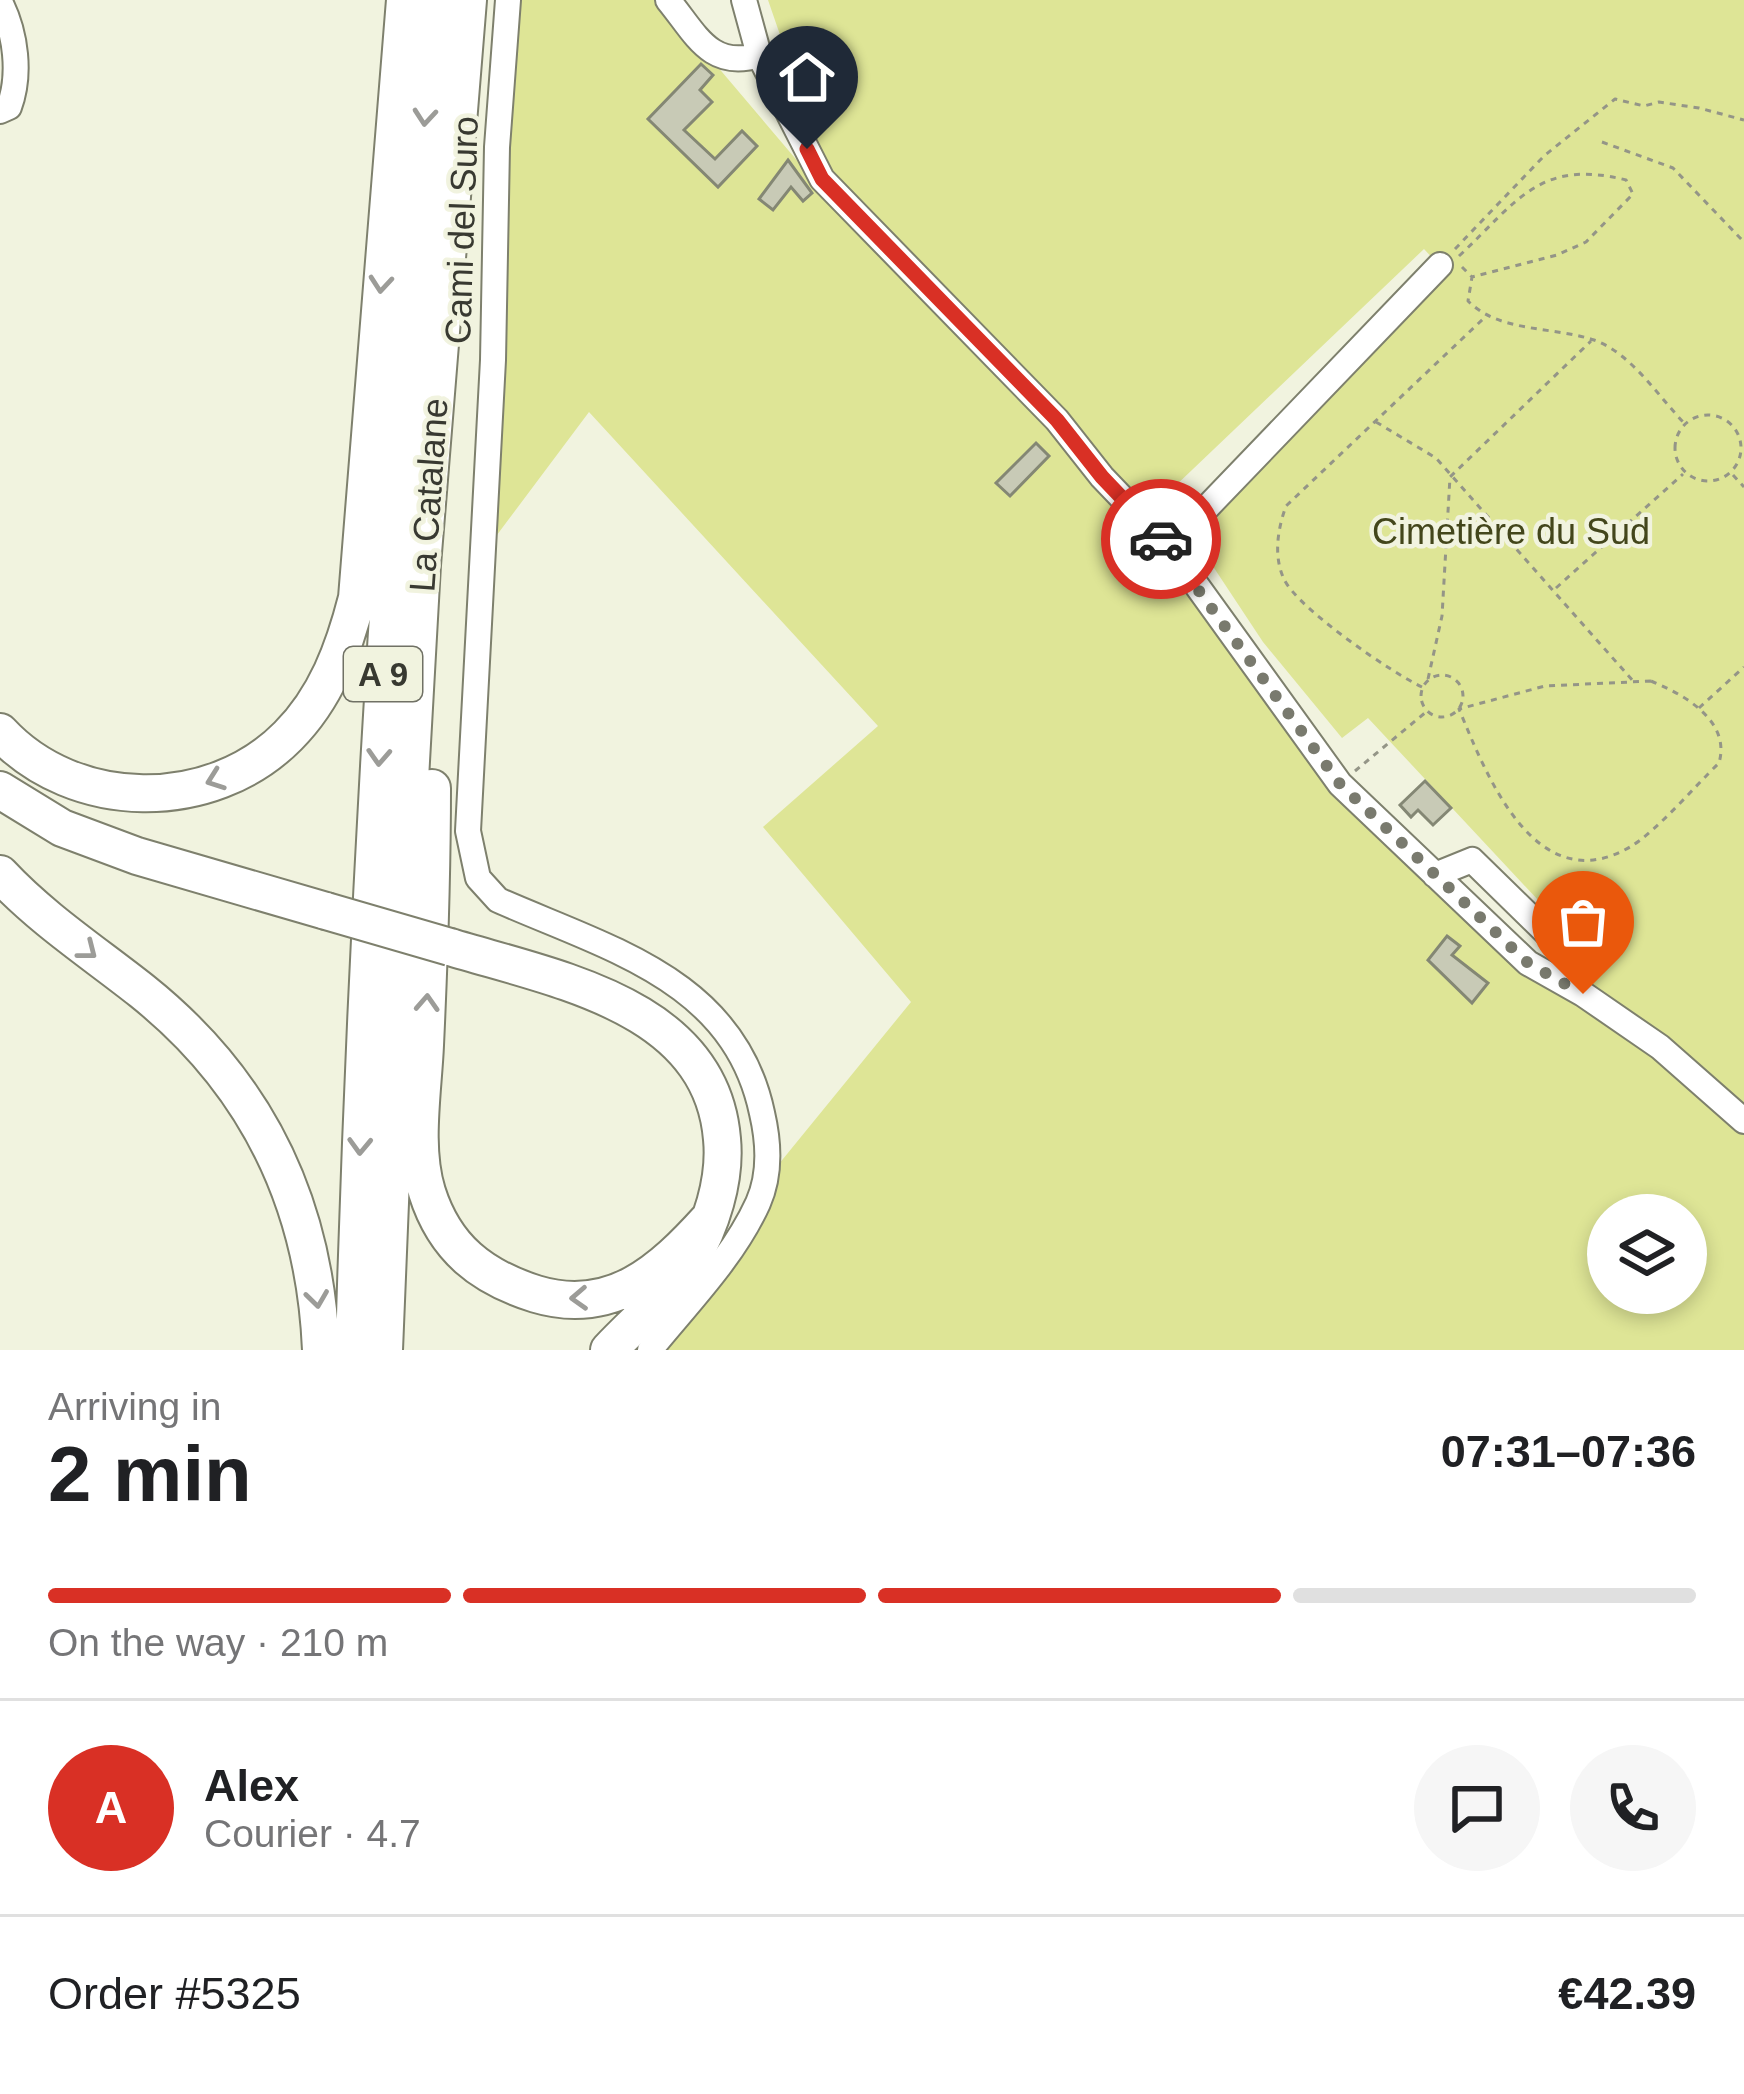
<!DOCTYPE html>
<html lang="en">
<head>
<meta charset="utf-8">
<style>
  :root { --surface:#fff; --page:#f6f6f6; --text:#202124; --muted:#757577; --line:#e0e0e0; --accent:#d93025 }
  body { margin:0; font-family:Helvetica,sans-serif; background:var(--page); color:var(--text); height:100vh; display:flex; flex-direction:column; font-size:45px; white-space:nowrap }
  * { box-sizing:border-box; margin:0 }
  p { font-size:39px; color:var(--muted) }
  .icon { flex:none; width:66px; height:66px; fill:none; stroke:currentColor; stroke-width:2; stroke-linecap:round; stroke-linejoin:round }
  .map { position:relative; height:1350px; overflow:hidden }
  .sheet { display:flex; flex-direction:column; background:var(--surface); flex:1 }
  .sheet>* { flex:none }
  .controls { position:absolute; left:1587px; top:1194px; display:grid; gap:24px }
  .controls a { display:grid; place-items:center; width:120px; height:120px; border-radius:50%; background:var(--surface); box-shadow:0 6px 18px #0003; font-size:60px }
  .pin { position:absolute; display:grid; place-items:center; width:102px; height:102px; color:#fff; margin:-123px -51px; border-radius:50% 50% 50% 0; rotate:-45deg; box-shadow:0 0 12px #0007 }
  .pin .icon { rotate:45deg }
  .courier { position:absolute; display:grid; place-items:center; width:120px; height:120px; margin:-60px; border:9px solid #d93025; border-radius:50%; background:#fff; color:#222; box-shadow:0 3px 15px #0007 }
  .summary em { font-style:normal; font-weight:800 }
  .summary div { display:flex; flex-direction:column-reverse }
  .summary { display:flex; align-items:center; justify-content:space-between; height:204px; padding:0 48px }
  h1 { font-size:78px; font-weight:800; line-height:90px }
  .bar { display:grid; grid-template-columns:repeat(4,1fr); gap:18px 12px; align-content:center; height:144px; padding:0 48px }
  .bar i { height:15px; border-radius:9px; background:var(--line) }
  .bar .current { background:var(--accent) }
  .bar p { grid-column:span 4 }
  .line { display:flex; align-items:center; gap:30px; padding:0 48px; border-top:3px solid var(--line) }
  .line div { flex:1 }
  .round { display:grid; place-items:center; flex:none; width:126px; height:126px; border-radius:63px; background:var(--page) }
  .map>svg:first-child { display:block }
</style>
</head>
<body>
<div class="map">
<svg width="1744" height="1350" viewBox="0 0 1744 1350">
  <rect width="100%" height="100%" fill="#f1f3df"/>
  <path fill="#dee596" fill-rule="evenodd" d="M 516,0 L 661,0 L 817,184 L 1051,425 L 1145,534 L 1334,789 L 1744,1131 L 1744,1350 L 660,1350 L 774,1170 L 911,1002 L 763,827 L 878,726 L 589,412 L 491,543 L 505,148 ZM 1608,1215 L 1686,1215 L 1686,1293 L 1608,1293 Z
    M 768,0 L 1744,0 L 1744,1111 L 1555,969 L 1581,946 L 1368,718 L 1342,738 L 1263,642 L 1181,518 L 1439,265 L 1424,249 L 1150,510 L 828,174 Z"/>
  <path fill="#c8cab6" stroke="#848774" stroke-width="3" d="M 701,64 L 713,75 L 700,90 L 712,102 L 684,130 L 715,159 L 742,131 L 757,146 L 718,187 L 648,119 Z
    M 788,160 L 812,193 L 803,201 L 791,187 L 773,210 L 759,199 Z
    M 1036,443 L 1049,456 L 1010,496 L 996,483 Z
    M 1425,781 L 1451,808 L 1433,825 L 1418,810 L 1411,817 L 1400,805 Z
    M 1447,936 L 1460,946 L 1452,955 L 1488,983 L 1472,1003 L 1428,960 Z"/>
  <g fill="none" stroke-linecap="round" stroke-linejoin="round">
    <g stroke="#7e806d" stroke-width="28">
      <path id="minor" d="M 508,0 L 497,147 L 493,360 L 468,831 L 478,878 L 498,900 C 609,949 734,980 762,1113 C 769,1143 771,1174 758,1203 C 733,1258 688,1303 650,1350
        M 668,0 C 696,34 710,70 759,55
        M 744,0 L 759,55 L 822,179 L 1057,420 L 1102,477 L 1169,547 L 1340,784 L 1528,963 L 1583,994 L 1660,1047 L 1744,1121
        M 0,2 C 16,33 21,75 9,107 L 0,111
        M 1169,547 L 1440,265
        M 1435,875 L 1472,860 L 1557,943"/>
    </g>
    <g stroke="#7e806d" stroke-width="40">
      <path id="highway" d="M 0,732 C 74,812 211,814 288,736 C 326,698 344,649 357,598 L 405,0
        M 432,788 C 432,874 429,959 425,1045 C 423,1092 413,1147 427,1192 C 445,1249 482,1277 536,1294 C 612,1317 662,1271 709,1219
        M 0,790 L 62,828 L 137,856 L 326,911
        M 0,874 C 42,919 94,953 142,991 C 257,1083 315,1204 321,1350
        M 450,947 C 555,979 711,1005 722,1139 C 726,1180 711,1226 690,1262 C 670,1294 635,1322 609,1350
        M 354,1350 C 367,899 395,449 435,0
        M 384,1350 L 400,957 L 422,565 L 468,0"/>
    </g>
    <path stroke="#949587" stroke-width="3" stroke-dasharray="6 6" stroke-linecap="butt" d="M 1602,142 L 1673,168 L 1744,242
      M 1455,249 L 1544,156 L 1615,99 L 1644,106 L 1659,102 L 1699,108 L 1744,120
      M 1459,256 C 1517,202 1539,158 1626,180 L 1633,194 L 1586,242 L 1557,255 L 1472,277
      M 1462,267 L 1472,277 L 1468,301 C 1500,333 1552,326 1594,340 C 1631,353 1658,396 1685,424
      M1675 448a33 33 0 1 1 66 0a33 33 0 1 1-66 0Z
      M 1376,422 L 1436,458 L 1633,681
      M 1733,475 L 1744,487
      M 1556,588 L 1683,474
      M1421 696a21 21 0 1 1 42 0a21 21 0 1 1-42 0Z
      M 1428,679 L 1442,616 L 1450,477 L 1591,341
      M 1651,681 C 1685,695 1731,721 1719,763 C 1695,786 1657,831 1630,847 C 1535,902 1486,774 1459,709 L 1545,686 Z
      M 1422,687 C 1392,673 1297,608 1284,579 C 1273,556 1278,528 1286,506 L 1483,319
      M 1699,708 L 1744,667
      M 1355,771 L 1426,712"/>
    <use href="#minor" stroke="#fff" stroke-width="24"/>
    <use href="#highway" stroke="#fff" stroke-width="36"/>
    <g stroke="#7e806d" stroke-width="40" stroke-linecap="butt">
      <path id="highway-bridge" d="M 326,911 L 450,947"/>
    </g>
    <use href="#highway-bridge" stroke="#fff" stroke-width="36"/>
  </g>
  <defs><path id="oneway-chevron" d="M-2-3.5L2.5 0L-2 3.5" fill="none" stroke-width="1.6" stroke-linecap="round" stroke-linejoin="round" transform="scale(3)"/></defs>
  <g stroke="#9c9c98">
    <use href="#oneway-chevron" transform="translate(425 117) rotate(95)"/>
    <use href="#oneway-chevron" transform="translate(381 284) rotate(95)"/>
    <use href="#oneway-chevron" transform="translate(379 757) rotate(93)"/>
    <use href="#oneway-chevron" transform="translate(215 780) rotate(160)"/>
    <use href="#oneway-chevron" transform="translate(88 951) rotate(38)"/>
    <use href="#oneway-chevron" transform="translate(427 1003) rotate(-87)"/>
    <use href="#oneway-chevron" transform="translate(360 1146) rotate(92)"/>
    <use href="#oneway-chevron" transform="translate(579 1298) rotate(177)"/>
    <use href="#oneway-chevron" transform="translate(317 1299) rotate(82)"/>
  </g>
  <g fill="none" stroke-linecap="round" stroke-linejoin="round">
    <path stroke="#797a6e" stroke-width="12" stroke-dasharray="0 21.6" d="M 1161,539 L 1340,784 L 1528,963 L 1583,994"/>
    <path stroke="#d93025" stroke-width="15" d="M 807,149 L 822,179 L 1057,420 L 1102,477 L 1161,539"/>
  </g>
  <g text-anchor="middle" stroke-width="9" stroke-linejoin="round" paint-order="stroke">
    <rect fill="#f1f3df" stroke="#707165" stroke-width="3" x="344" y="647" width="78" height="54" rx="9"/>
    <g font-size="33" font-weight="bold" fill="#383931">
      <text x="383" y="686">A 9</text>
    </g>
    <g font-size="36" fill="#383931" stroke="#f1f3df">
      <text transform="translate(461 230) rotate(-88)" y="13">Cami del Suro</text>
      <text transform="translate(428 495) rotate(-86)" y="13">La Catalane</text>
    </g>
    <g font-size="36" fill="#43461b" stroke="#f1f3df">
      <text x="1511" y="544">Cimetière du Sud</text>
    </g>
  </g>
</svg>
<div class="controls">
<a><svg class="icon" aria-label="layers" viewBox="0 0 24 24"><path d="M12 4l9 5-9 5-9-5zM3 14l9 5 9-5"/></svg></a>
</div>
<div class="pin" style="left:1583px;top:994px;background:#ea580c"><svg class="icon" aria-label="bag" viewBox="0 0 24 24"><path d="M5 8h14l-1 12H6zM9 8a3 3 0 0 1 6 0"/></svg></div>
<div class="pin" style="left:807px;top:149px;background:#1f2937"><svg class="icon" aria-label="home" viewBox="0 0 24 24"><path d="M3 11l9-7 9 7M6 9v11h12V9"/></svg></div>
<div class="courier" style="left:1161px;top:539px"><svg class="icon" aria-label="car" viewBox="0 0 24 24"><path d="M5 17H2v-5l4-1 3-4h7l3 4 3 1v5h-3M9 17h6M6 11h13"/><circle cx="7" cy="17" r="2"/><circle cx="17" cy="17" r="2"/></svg></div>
</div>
<section class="sheet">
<div class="summary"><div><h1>2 min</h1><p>Arriving in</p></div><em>07:31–07:36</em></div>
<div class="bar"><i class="current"></i><i class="current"></i><i class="current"></i><i></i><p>On the way · 210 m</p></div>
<div class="line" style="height:216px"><b class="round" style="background:var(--accent);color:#fff">A</b><div><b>Alex</b><p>Courier · 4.7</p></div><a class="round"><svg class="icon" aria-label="chat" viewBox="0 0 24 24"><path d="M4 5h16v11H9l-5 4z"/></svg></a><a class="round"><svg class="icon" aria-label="phone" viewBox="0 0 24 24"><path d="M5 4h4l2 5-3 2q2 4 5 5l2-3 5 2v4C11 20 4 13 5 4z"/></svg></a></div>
<div class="line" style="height:156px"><div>Order #5325</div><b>€42.39</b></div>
</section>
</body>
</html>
